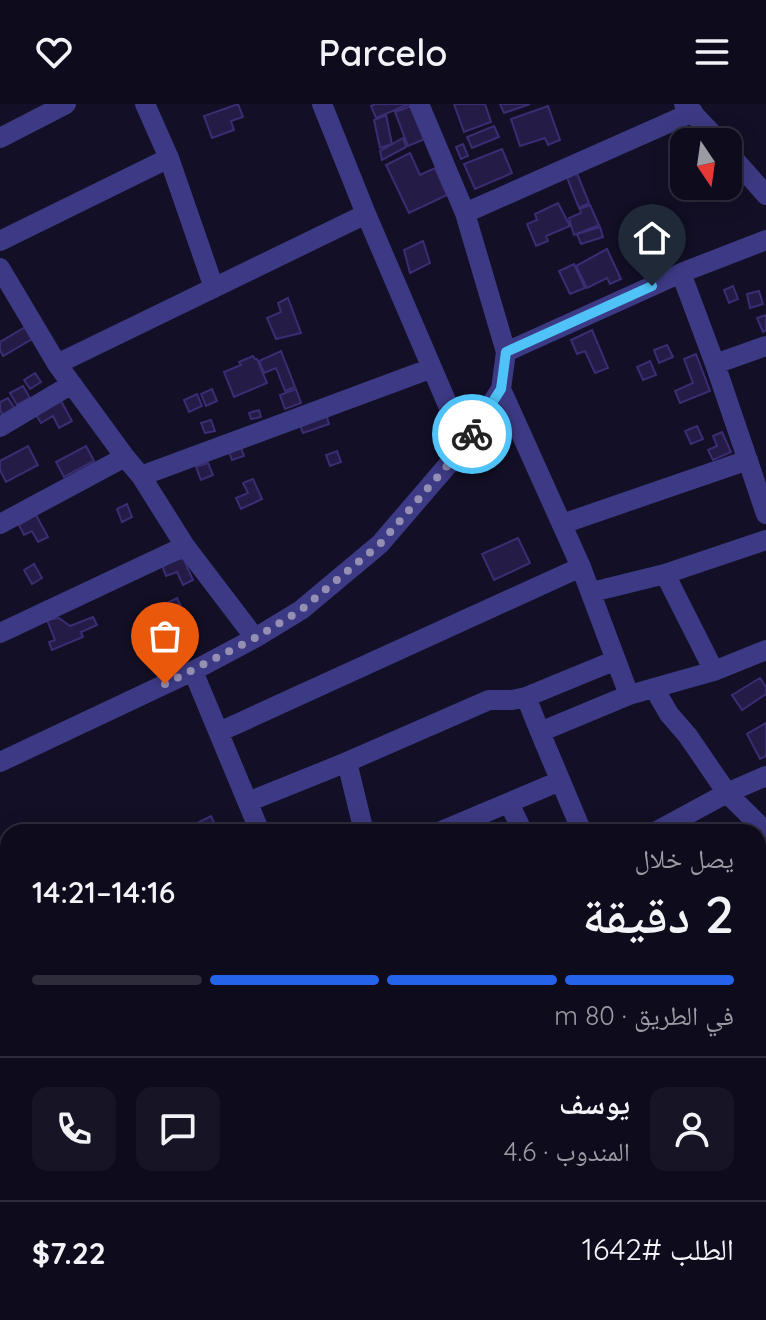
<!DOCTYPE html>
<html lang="ar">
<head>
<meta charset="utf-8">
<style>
  :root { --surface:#0e0b1c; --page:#171425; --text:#f1f3f6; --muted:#9b9ba3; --line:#2e2b3b; --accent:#2563eb }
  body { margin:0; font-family:Quicksand,"Noto Naskh Arabic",sans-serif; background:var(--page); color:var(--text); direction:rtl; height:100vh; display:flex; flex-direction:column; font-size:30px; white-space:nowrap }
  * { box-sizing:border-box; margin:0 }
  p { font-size:26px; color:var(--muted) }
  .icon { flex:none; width:44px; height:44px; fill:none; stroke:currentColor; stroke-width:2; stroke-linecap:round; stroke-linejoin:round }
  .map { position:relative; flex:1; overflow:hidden; direction:ltr }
  .panel { position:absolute; left:0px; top:720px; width:766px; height:496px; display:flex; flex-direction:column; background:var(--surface); border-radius:24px 24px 0 0; box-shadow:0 4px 20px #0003,0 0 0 2px var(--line); direction:rtl }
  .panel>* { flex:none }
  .needle { width:52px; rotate:167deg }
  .tools { position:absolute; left:670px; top:24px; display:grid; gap:16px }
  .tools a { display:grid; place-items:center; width:72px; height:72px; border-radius:16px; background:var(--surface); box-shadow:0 4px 20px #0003,0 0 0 2px var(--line); font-size:40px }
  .pin { position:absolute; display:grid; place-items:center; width:68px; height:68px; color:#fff; margin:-82px -34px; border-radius:50% 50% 50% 0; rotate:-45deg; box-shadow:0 0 8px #0007 }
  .pin .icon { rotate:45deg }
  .courier { position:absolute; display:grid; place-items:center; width:80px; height:80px; margin:-40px; border:6px solid #4fc3f7; border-radius:50%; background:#fff; color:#222; box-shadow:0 2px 10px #0007 }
  .summary em { font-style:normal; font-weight:600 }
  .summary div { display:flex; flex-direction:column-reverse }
  .summary { display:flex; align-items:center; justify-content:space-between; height:136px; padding:0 32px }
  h1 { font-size:52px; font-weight:600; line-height:60px }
  .bar { display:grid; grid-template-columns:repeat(4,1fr); gap:12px 8px; align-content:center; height:96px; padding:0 32px }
  .bar i { height:10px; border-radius:6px; background:var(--line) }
  .bar .on { background:var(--accent) }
  .bar p { grid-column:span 4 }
  .line { display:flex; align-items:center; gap:20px; padding:0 32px; border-top:2px solid var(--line) }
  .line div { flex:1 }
  .round { display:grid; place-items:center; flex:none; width:84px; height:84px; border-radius:16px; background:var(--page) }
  header { display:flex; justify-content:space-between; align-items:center; height:104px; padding:0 32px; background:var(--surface); font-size:36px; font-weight:600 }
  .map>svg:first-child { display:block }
</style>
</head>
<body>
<header><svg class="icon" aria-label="menu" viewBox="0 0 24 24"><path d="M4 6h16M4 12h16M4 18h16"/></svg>Parcelo<svg class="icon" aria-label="heart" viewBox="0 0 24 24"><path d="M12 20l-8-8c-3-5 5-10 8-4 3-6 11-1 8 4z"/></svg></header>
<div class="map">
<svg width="766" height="1216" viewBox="0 0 766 1216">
  <rect width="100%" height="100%" fill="#130f26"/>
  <path fill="#241b47" stroke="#3b2d73" stroke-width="2" d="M 238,0 L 243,13 L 231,17 L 234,26 L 212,34 L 204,12 Z
    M 375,0 L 409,0 L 376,14 L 371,2 Z
    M 454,0 L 485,0 L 491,18 L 464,28 Z
    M 500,0 L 530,0 L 504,9 Z
    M 411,2 L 425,35 L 408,42 L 395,8 Z
    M 548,2 L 560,36 L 548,41 L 545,34 L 520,42 L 511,15 Z
    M 386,11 L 392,40 L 380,44 L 374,16 Z
    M 494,22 L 499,33 L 472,44 L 467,33 Z
    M 403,34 L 406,43 L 382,56 L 380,47 Z
    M 463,40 L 468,52 L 461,55 L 456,43 Z
    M 502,45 L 512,69 L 475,85 L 464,60 Z
    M 410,49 L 420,71 L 435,64 L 447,91 L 409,109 L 386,61 Z
    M 576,67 L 589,99 L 579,104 L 566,71 Z
    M 558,99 L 570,122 L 546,132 L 548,137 L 536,142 L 527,120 L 537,116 L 535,110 Z
    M 590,101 L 599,121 L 574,131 L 569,114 L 581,109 L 580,105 Z
    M 600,123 L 603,133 L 581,140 L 577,130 Z
    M 423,137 L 430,159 L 410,169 L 404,146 Z
    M 607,145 L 621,175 L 610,180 L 607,174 L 587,184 L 576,162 Z
    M 574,160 L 585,184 L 570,190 L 559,167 Z
    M 733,182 L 738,195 L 729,199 L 724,186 Z
    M 759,187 L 763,200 L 750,204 L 747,190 Z
    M 288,194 L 301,229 L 276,235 L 267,214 L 281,208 L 278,199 Z
    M 766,211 L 766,226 L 763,228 L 757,214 Z
    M 27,222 L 34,234 L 3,252 L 0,246 L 0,238 Z
    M 592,226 L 608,264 L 595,269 L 585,247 L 577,250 L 571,236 Z
    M 667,241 L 673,253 L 659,259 L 654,246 Z
    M 281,247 L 295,283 L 285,287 L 276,264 L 264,269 L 259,257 Z
    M 696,250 L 710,287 L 680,299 L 675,287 L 693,279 L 684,255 Z
    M 253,252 L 255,255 L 257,255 L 267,279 L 234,293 L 224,268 L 241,261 L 239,258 Z
    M 650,257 L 656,271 L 643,276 L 637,263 Z
    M 35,269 L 41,278 L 30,285 L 24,276 Z
    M 23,282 L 30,294 L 17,301 L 10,289 Z
    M 212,285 L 217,297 L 206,302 L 201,290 Z
    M 296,285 L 301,299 L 285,305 L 280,291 Z
    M 197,290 L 202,302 L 189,308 L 184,296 Z
    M 8,294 L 15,305 L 3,312 L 0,306 L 0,298 Z
    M 61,297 L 72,317 L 59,324 L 53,312 L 41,319 L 36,311 Z
    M 259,306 L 261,313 L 251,315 L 249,309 Z
    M 326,310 L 329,320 L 303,329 L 299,319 Z
    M 211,316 L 215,327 L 205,329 L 201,319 Z
    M 697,322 L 703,335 L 691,340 L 685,327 Z
    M 722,328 L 731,348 L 713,356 L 708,346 L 717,342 L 713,332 Z
    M 240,341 L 244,352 L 232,356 L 228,345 Z
    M 28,342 L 38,361 L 6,378 L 0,366 L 0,357 Z
    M 86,342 L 94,357 L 64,373 L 56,358 Z
    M 337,347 L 341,358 L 330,362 L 326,351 Z
    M 208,359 L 213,371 L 201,376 L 196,363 Z
    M 253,375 L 262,395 L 241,405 L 236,394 L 248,389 L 243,379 Z
    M 127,400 L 132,413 L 122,418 L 117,405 Z
    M 36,411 L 48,433 L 38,438 L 32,427 L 24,431 L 19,421 Z
    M 518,434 L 530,459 L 494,476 L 482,450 Z
    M 183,454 L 193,476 L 183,481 L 177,468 L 166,472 L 162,461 Z
    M 34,460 L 42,474 L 32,480 L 24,466 Z
    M 177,494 L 188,518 L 157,533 L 145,510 Z
    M 93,513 L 97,521 L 81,528 L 83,533 L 52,546 L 49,538 L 55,536 L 47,516 L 59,514 L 70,522 Z
    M 760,574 L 766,583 L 766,590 L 742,606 L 732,591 Z
    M 766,619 L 766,652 L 760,655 L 747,630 Z
    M 211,712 L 218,728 L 194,728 L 191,722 Z
    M 8,759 L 8,795 L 0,798 L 0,762 Z"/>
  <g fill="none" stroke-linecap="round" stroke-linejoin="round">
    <path stroke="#3d3a85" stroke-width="20" d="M 145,0 L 169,54 L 214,184
      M 322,0 L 366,110 L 465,341
      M 419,0 L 465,109 L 506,248
      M 684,0 L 720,38
      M 0,34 L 66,0
      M 728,48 L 766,91
      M 465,109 L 693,8
      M 0,137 L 169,54
      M 0,164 L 57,260 L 125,353 L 141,372 L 185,442 L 255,534
      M 681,169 L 715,260 L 766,410
      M 57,260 L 366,110
      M 715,260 L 766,242
      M 501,285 L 581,463 L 629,591
      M 0,323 L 72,280
      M 141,372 L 432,264
      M 0,420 L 125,353
      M 562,420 L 748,356
      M 665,470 L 714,567
      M 592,488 L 665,470 L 766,436
      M 0,529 L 185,442
      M 193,567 L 260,728
      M 654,584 L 669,610 L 688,632 L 727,689 L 761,723 L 766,733
      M 526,593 L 540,628
      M 219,628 L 581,463
      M 0,658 L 193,567 L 255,534 L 301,506 L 380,440 L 465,341 L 501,285 L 506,248 L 681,169 L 766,136
      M 347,658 L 364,728
      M 248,698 L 347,658 L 489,596 L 512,596 L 526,593 L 616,556
      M 509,699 L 523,728
      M 439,728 L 560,677
      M 582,728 L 540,628 L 629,591 L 714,567 L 766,546
      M 655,728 L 727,689 L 766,672
      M 758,824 L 766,820
      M 0,915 L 8,911
      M 758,967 L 766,984
      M 0,1027 L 8,1023
      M 0,1052 L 8,1066
      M 758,1075 L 766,1071
      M 0,1137 L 8,1133
      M 43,1208 L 45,1216
      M 489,1208 L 492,1216"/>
  </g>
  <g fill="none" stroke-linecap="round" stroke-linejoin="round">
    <path stroke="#948fb3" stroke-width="8" stroke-dasharray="0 14.4" d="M 165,580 L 255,534 L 301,506 L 380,440 L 465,341 L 472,330"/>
    <path stroke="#4fc3f7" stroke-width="10" d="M 472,330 L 501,285 L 506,248 L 652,182"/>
  </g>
</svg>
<div class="tools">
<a><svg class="needle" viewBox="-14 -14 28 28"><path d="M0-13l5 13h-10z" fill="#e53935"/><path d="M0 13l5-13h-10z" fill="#9b9ba3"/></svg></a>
</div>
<div class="pin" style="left:165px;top:580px;background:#ea580c"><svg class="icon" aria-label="bag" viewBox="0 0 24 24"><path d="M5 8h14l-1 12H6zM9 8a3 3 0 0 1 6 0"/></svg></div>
<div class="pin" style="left:652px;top:182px;background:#1f2937"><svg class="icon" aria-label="home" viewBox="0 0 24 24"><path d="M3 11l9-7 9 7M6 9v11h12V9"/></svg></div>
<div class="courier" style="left:472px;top:330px"><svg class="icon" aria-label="bike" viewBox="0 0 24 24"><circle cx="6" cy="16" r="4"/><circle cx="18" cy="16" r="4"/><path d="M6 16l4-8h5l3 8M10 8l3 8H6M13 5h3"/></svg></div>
<section class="panel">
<div class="summary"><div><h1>2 دقيقة</h1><p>يصل خلال</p></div><em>14:16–14:21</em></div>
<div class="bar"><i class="on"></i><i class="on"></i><i class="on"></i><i></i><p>في الطريق · 80 m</p></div>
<div class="line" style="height:144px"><a class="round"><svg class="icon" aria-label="person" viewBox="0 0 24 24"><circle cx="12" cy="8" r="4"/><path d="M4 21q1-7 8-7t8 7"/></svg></a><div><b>يوسف</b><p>المندوب · 4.6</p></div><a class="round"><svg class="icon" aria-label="chat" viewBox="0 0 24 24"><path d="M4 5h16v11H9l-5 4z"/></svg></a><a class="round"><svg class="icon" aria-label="phone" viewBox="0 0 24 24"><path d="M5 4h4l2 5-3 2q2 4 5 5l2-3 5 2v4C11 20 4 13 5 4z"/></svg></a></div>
<div class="line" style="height:104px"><div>الطلب #1642</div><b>$7.22</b></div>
</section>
</div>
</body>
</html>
